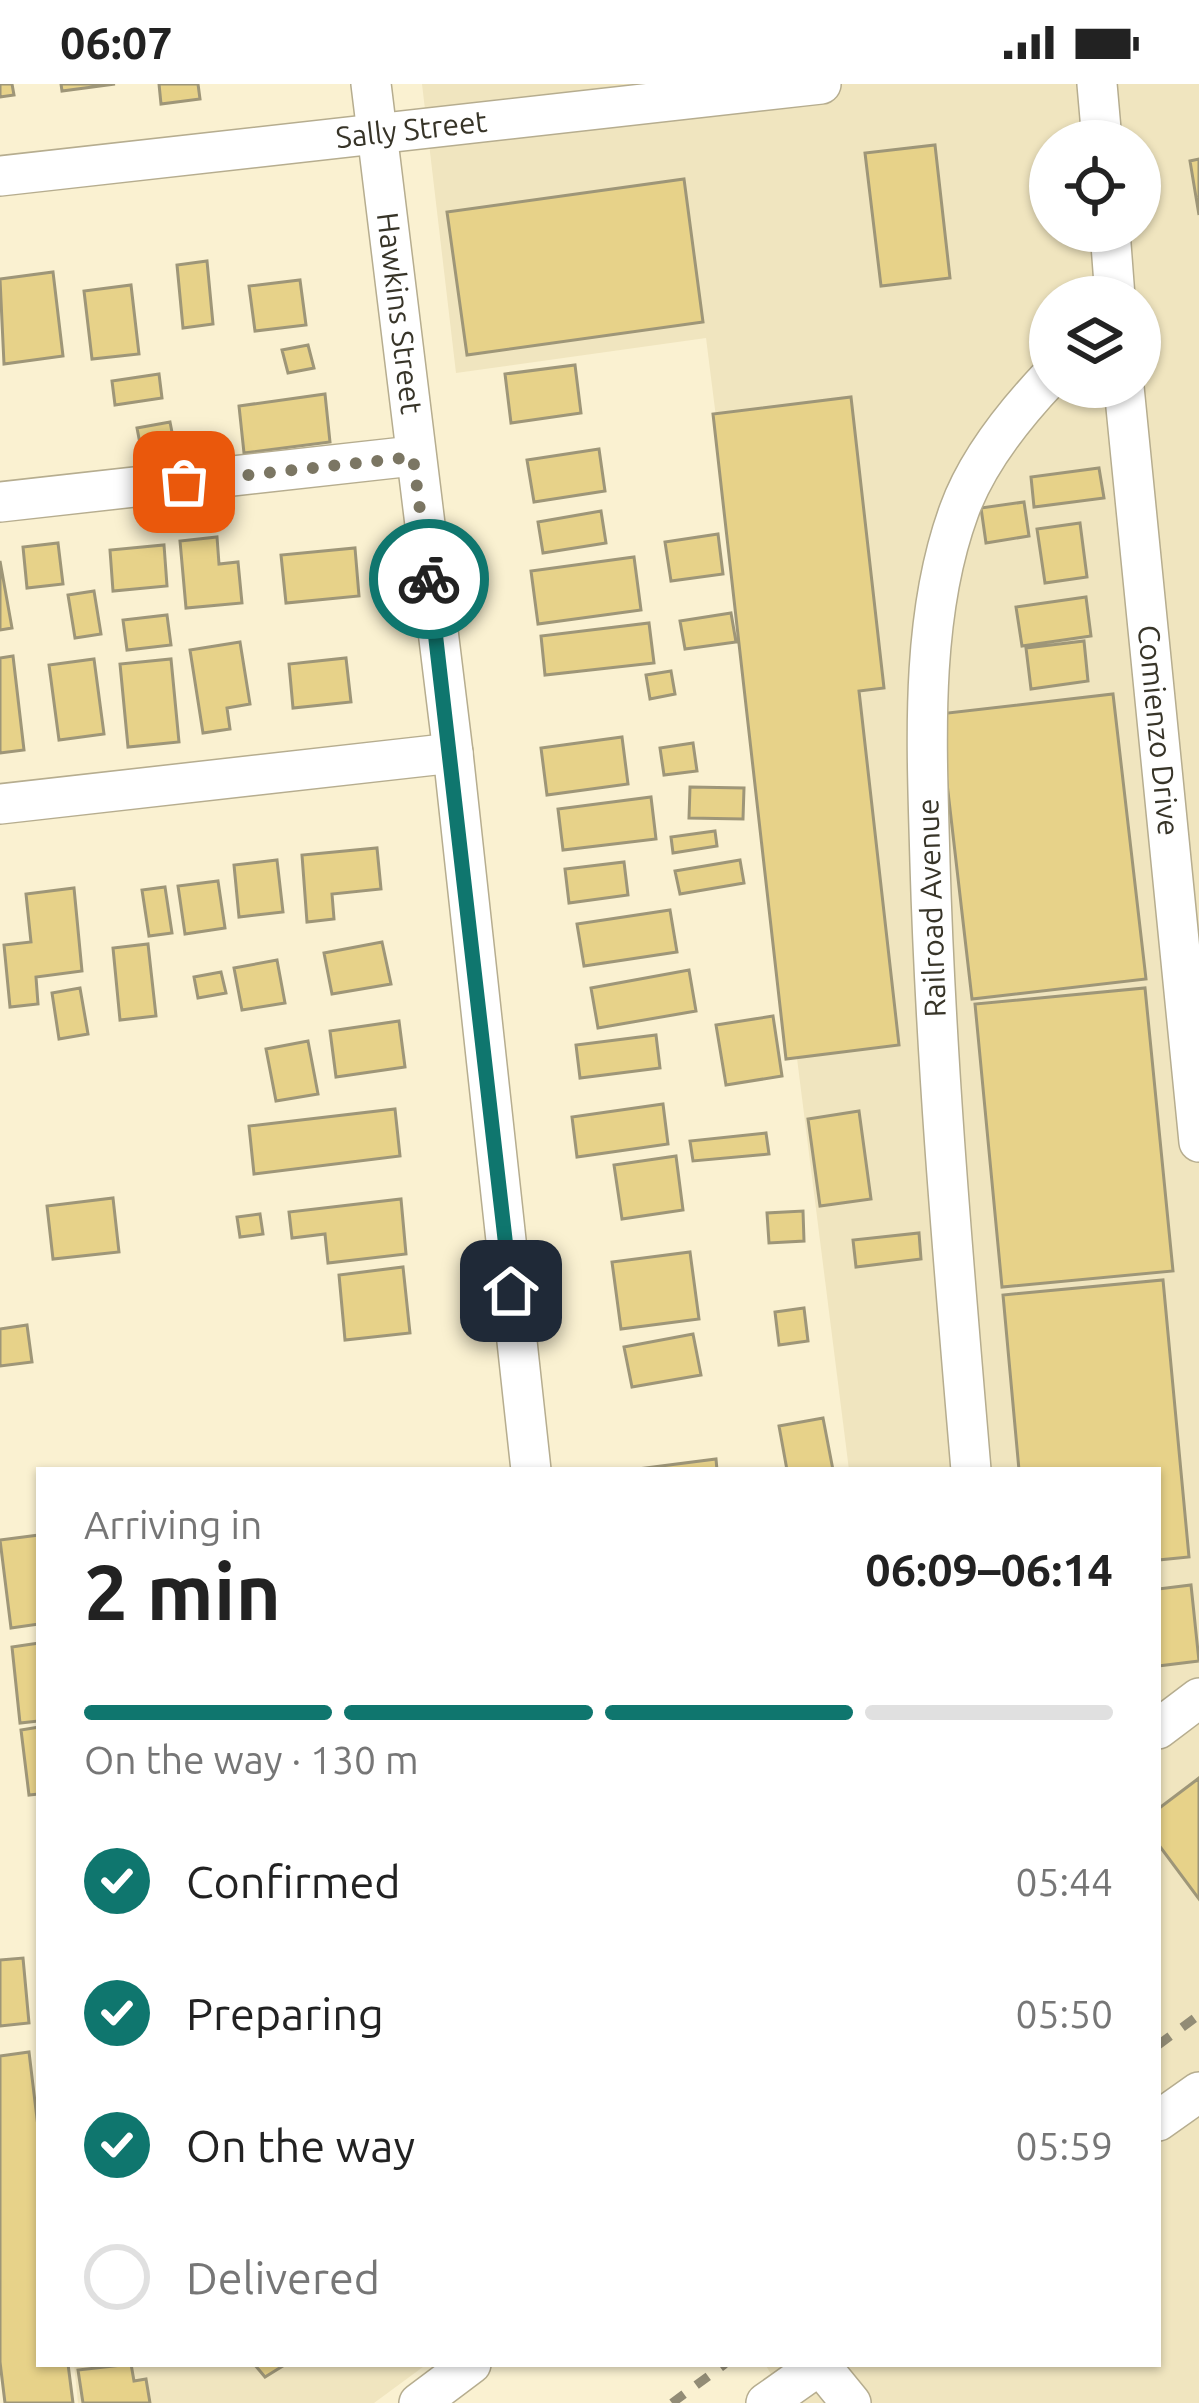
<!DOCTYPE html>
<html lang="en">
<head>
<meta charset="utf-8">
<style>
  :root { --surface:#fff; --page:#f6f6f6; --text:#222; --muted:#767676; --line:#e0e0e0; --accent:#0f766e }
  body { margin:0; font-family:Ubuntu,sans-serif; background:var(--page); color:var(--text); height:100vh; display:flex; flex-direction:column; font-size:45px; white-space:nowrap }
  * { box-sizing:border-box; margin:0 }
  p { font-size:39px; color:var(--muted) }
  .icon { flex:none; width:66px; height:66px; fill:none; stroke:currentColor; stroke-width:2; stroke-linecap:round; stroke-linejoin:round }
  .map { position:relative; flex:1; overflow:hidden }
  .side { position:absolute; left:36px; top:1383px; width:1125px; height:900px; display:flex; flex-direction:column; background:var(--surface); border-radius:0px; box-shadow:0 3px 9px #0004 }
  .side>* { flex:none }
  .fabs { position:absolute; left:1029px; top:36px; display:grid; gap:24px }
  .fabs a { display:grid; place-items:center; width:132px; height:132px; border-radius:50%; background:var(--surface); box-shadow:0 3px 9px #0004; font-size:60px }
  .pin { position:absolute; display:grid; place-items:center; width:102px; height:102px; color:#fff; margin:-51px; border-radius:24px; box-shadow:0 6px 18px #0006 }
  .courier { position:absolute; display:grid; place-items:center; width:120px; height:120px; margin:-60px; border:9px solid #0f766e; border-radius:50%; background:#fff; color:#222; box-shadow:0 3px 15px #0007 }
  .overview em { font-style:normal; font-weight:600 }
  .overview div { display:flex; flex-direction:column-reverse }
  .overview { display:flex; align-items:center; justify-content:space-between; height:204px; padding:0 48px }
  h1 { font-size:78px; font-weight:600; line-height:90px }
  .bar { display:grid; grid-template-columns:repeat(4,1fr); gap:18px 12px; align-content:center; height:144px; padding:0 48px }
  .bar i { height:15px; border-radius:9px; background:var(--line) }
  .bar .current { background:var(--accent) }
  .bar p { grid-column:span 4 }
  ol { padding:0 48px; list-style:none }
  li { display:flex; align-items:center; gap:36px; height:132px }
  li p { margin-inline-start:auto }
  li .icon { padding:12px; border-radius:50%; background:var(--accent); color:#fff; stroke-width:4 }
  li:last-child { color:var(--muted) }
  li i { width:66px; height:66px; border:6px solid var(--line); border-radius:50% }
  .status { display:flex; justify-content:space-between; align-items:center; height:84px; padding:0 60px; background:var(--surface); direction:ltr }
  .status svg { height:33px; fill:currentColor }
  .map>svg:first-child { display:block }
</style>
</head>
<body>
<div class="status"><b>06:07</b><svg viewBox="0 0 49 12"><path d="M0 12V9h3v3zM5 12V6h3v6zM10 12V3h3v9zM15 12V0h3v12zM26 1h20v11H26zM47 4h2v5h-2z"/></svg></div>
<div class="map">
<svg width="1199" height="2319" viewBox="0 0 1199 2319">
  <rect width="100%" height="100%" fill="#faf1d1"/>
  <path fill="#f0e5bf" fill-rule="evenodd" d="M 422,0 L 1199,0 L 1199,2319 L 788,2319 L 765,2280 L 1158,2280 L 1158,1386 L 849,1386 L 706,254 L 456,289 ZM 1050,57 L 1140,57 L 1140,147 L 1050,147 ZM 1050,213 L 1140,213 L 1140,303 L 1050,303 Z
    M 74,2280 L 427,2280 L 374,2319 L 78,2319 Z"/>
  <path fill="#e7d289" stroke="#9e9678" stroke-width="3" d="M 0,0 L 12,0 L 14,11 L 0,13 Z
    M 61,0 L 115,0 L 62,7 Z
    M 159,0 L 198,0 L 200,15 L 161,20 Z
    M 935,61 L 950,194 L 881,202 L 865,69 Z
    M 1199,75 L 1199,131 L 1190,77 Z
    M 684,95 L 703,238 L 467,271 L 447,128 Z
    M 207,177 L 213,240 L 183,244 L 177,181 Z
    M 53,188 L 63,272 L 4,280 L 0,195 Z
    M 300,196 L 306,241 L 255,247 L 249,202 Z
    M 131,201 L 139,270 L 92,275 L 84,207 Z
    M 308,261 L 314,284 L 288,289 L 282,266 Z
    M 575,281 L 581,329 L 511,339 L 505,290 Z
    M 159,290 L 162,314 L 115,321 L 112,297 Z
    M 325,310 L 330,358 L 244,369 L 239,322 Z
    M 851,313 L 884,604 L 859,607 L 899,961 L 786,975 L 713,330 Z
    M 170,338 L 179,384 L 146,391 L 137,344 Z
    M 599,365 L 605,407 L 534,418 L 527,376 Z
    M 1099,384 L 1104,414 L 1034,423 L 1031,393 Z
    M 1024,418 L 1029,452 L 986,459 L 981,424 Z
    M 601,427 L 606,459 L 543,469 L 538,438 Z
    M 1080,439 L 1087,493 L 1045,499 L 1037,445 Z
    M 718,450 L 723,490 L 671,497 L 665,458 Z
    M 217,453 L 219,480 L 238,478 L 242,519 L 186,524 L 180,457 Z
    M 58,459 L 63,500 L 27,504 L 23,463 Z
    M 164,461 L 167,502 L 113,507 L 110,466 Z
    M 355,464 L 359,512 L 286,519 L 281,471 Z
    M 634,473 L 641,526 L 538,540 L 531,487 Z
    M 0,477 L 12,544 L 0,546 Z
    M 94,507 L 101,550 L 75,554 L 68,511 Z
    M 1086,513 L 1091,552 L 1022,562 L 1016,523 Z
    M 731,529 L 736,558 L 685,565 L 680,537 Z
    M 167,531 L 171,561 L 127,566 L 123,536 Z
    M 649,539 L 654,579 L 545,591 L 541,552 Z
    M 1084,557 L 1088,597 L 1031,605 L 1026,564 Z
    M 240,558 L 250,620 L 227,624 L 230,645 L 203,649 L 190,566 Z
    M 13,572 L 24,666 L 0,669 L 0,574 Z
    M 346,574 L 351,618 L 293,624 L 289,580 Z
    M 94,575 L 104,650 L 59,656 L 49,581 Z
    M 171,575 L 179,658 L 128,663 L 120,580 Z
    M 671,587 L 675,610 L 650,615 L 646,591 Z
    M 1113,610 L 1146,895 L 972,915 L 939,630 Z
    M 622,653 L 628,700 L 547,711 L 541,664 Z
    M 693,659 L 697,687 L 664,691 L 660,664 Z
    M 690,703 L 744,704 L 743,735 L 689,734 Z
    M 651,713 L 656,755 L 563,766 L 558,725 Z
    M 715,747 L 717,762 L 673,769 L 671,753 Z
    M 377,764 L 381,805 L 332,810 L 334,835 L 307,838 L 302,771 Z
    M 277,776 L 283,828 L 239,833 L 234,781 Z
    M 740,776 L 744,799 L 680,810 L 675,787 Z
    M 624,778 L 628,811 L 569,819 L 565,785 Z
    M 218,797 L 225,844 L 185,850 L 178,802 Z
    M 165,803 L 172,849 L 149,852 L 142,806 Z
    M 74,804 L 82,887 L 36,893 L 38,920 L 10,923 L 4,861 L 31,858 L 26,810 Z
    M 670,826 L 677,868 L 584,882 L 577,840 Z
    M 382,858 L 391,900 L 332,910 L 324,869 Z
    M 148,860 L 156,932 L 120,936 L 113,864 Z
    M 277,876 L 285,919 L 242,926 L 234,884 Z
    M 689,886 L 696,927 L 598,944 L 591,904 Z
    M 221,888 L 226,909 L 198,914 L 194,893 Z
    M 80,904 L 88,950 L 59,955 L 52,909 Z
    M 1145,904 L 1173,1187 L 1002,1203 L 975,920 Z
    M 773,932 L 782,992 L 726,1001 L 716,941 Z
    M 399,937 L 405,983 L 336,993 L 330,947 Z
    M 656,951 L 660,984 L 580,994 L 576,961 Z
    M 308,957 L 318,1010 L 276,1017 L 266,965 Z
    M 663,1020 L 668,1060 L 577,1073 L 572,1033 Z
    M 395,1025 L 400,1072 L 254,1090 L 249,1042 Z
    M 859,1027 L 871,1115 L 820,1122 L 808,1035 Z
    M 766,1049 L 769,1070 L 693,1077 L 690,1057 Z
    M 676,1072 L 683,1126 L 622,1135 L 614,1081 Z
    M 113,1114 L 119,1168 L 53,1175 L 47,1122 Z
    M 401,1115 L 406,1170 L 328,1179 L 325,1150 L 292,1154 L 289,1128 Z
    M 803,1127 L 804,1157 L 769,1159 L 767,1129 Z
    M 260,1130 L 263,1150 L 240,1153 L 237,1133 Z
    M 919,1149 L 921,1175 L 856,1183 L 853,1156 Z
    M 690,1168 L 699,1235 L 621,1245 L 612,1178 Z
    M 403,1183 L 410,1249 L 345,1256 L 339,1191 Z
    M 1163,1196 L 1189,1473 L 1158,1476 L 1158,1386 L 1019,1386 L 1003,1211 Z
    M 804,1224 L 808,1257 L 779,1261 L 775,1228 Z
    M 27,1241 L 32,1278 L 0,1282 L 0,1245 Z
    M 693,1250 L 701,1291 L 632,1303 L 624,1263 Z
    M 823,1334 L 833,1386 L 787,1386 L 779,1342 Z
    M 716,1375 L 717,1386 L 630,1386 Z
    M 39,1451 L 39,1540 L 11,1544 L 0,1456 Z
    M 1191,1501 L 1199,1577 L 1158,1582 L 1158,1505 Z
    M 39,1559 L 39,1637 L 20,1639 L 12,1563 Z
    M 39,1643 L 39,1710 L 29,1711 L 21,1646 Z
    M 1199,1694 L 1199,1815 L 1158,1760 L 1158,1725 Z
    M 23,1874 L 29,1939 L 0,1942 L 0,1876 Z
    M 29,1968 L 39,2051 L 39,2280 L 68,2280 L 73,2319 L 5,2319 L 0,2278 L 0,1972 Z
    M 131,2280 L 134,2297 L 146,2295 L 150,2319 L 83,2319 L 78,2286 Z
    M 254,2280 L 286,2280 L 265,2293 Z"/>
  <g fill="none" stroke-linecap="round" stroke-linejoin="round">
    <g stroke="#b6ad8f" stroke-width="42">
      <g id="minor">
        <path id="s1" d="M 371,0 L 453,669 L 531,1386"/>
        <path d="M 1097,0 L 1102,57"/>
        <path id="s2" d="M 0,92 L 821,0"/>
        <path d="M 1110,147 L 1115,213"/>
        <path id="s3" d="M 1124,303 L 1199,1058"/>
        <path d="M 0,418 L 413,372"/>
        <path d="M 0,720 L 453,669"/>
        <path d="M 971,1386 C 954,1184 936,982 930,779 C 927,665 919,536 959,427 C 977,377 1014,331 1050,293"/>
        <path d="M 1158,1645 L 1199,1614"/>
        <path d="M 1158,2037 L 1199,2008"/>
        <path d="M 820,2281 L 851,2319"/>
        <path d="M 419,2319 L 471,2280"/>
        <path d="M 766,2319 L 821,2280"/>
      </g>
    </g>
    <use href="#minor" stroke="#fff" stroke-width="39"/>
    <path stroke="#928c76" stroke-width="9" stroke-dasharray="15 15" stroke-linecap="butt" d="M 1158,1961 L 1199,1931
      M 672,2319 L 725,2280"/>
  </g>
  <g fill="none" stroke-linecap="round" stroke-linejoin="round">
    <path stroke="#7b7663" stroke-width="12" stroke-dasharray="0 21.6" d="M 184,398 L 413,373 L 429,495"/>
    <path stroke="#0f766e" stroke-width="15" d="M 429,495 L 511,1207"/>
  </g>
  <g text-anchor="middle" stroke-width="10" stroke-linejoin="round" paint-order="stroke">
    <g font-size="30" fill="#373428" stroke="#fff">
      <text dy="10" stroke="none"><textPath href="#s2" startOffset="414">Sally Street</textPath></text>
      <text dy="10" stroke="none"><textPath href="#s1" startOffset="231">Hawkins Street</textPath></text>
      <text dy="10" stroke="none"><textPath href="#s3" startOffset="345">Comienzo Drive</textPath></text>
      <text transform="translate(932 824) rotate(-92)" y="10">Railroad Avenue</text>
    </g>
  </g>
</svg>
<div class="fabs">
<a><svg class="icon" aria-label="locate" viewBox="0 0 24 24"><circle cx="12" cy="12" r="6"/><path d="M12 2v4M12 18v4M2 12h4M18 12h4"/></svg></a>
<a><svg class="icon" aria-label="layers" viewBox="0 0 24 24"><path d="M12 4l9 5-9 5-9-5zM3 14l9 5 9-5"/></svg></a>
</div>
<div class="pin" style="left:184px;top:398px;background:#ea580c"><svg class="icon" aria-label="bag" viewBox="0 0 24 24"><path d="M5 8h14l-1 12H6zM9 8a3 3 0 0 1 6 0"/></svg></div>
<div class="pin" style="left:511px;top:1207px;background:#1f2937"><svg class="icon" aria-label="home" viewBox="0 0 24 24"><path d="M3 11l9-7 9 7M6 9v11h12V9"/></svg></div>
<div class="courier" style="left:429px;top:495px"><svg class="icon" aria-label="bike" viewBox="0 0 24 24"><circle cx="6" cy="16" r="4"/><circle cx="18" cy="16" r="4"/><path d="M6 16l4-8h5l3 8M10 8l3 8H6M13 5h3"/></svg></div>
<section class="side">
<div class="overview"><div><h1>2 min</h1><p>Arriving in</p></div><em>06:09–06:14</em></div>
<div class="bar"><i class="current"></i><i class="current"></i><i class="current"></i><i></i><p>On the way · 130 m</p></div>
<ol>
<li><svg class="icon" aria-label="check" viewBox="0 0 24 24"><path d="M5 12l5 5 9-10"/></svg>Confirmed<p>05:44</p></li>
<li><svg class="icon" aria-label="check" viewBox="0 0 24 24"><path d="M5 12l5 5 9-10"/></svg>Preparing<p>05:50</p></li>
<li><svg class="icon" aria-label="check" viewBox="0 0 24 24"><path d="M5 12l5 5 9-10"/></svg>On the way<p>05:59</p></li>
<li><i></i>Delivered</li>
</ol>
</section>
</div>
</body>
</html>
